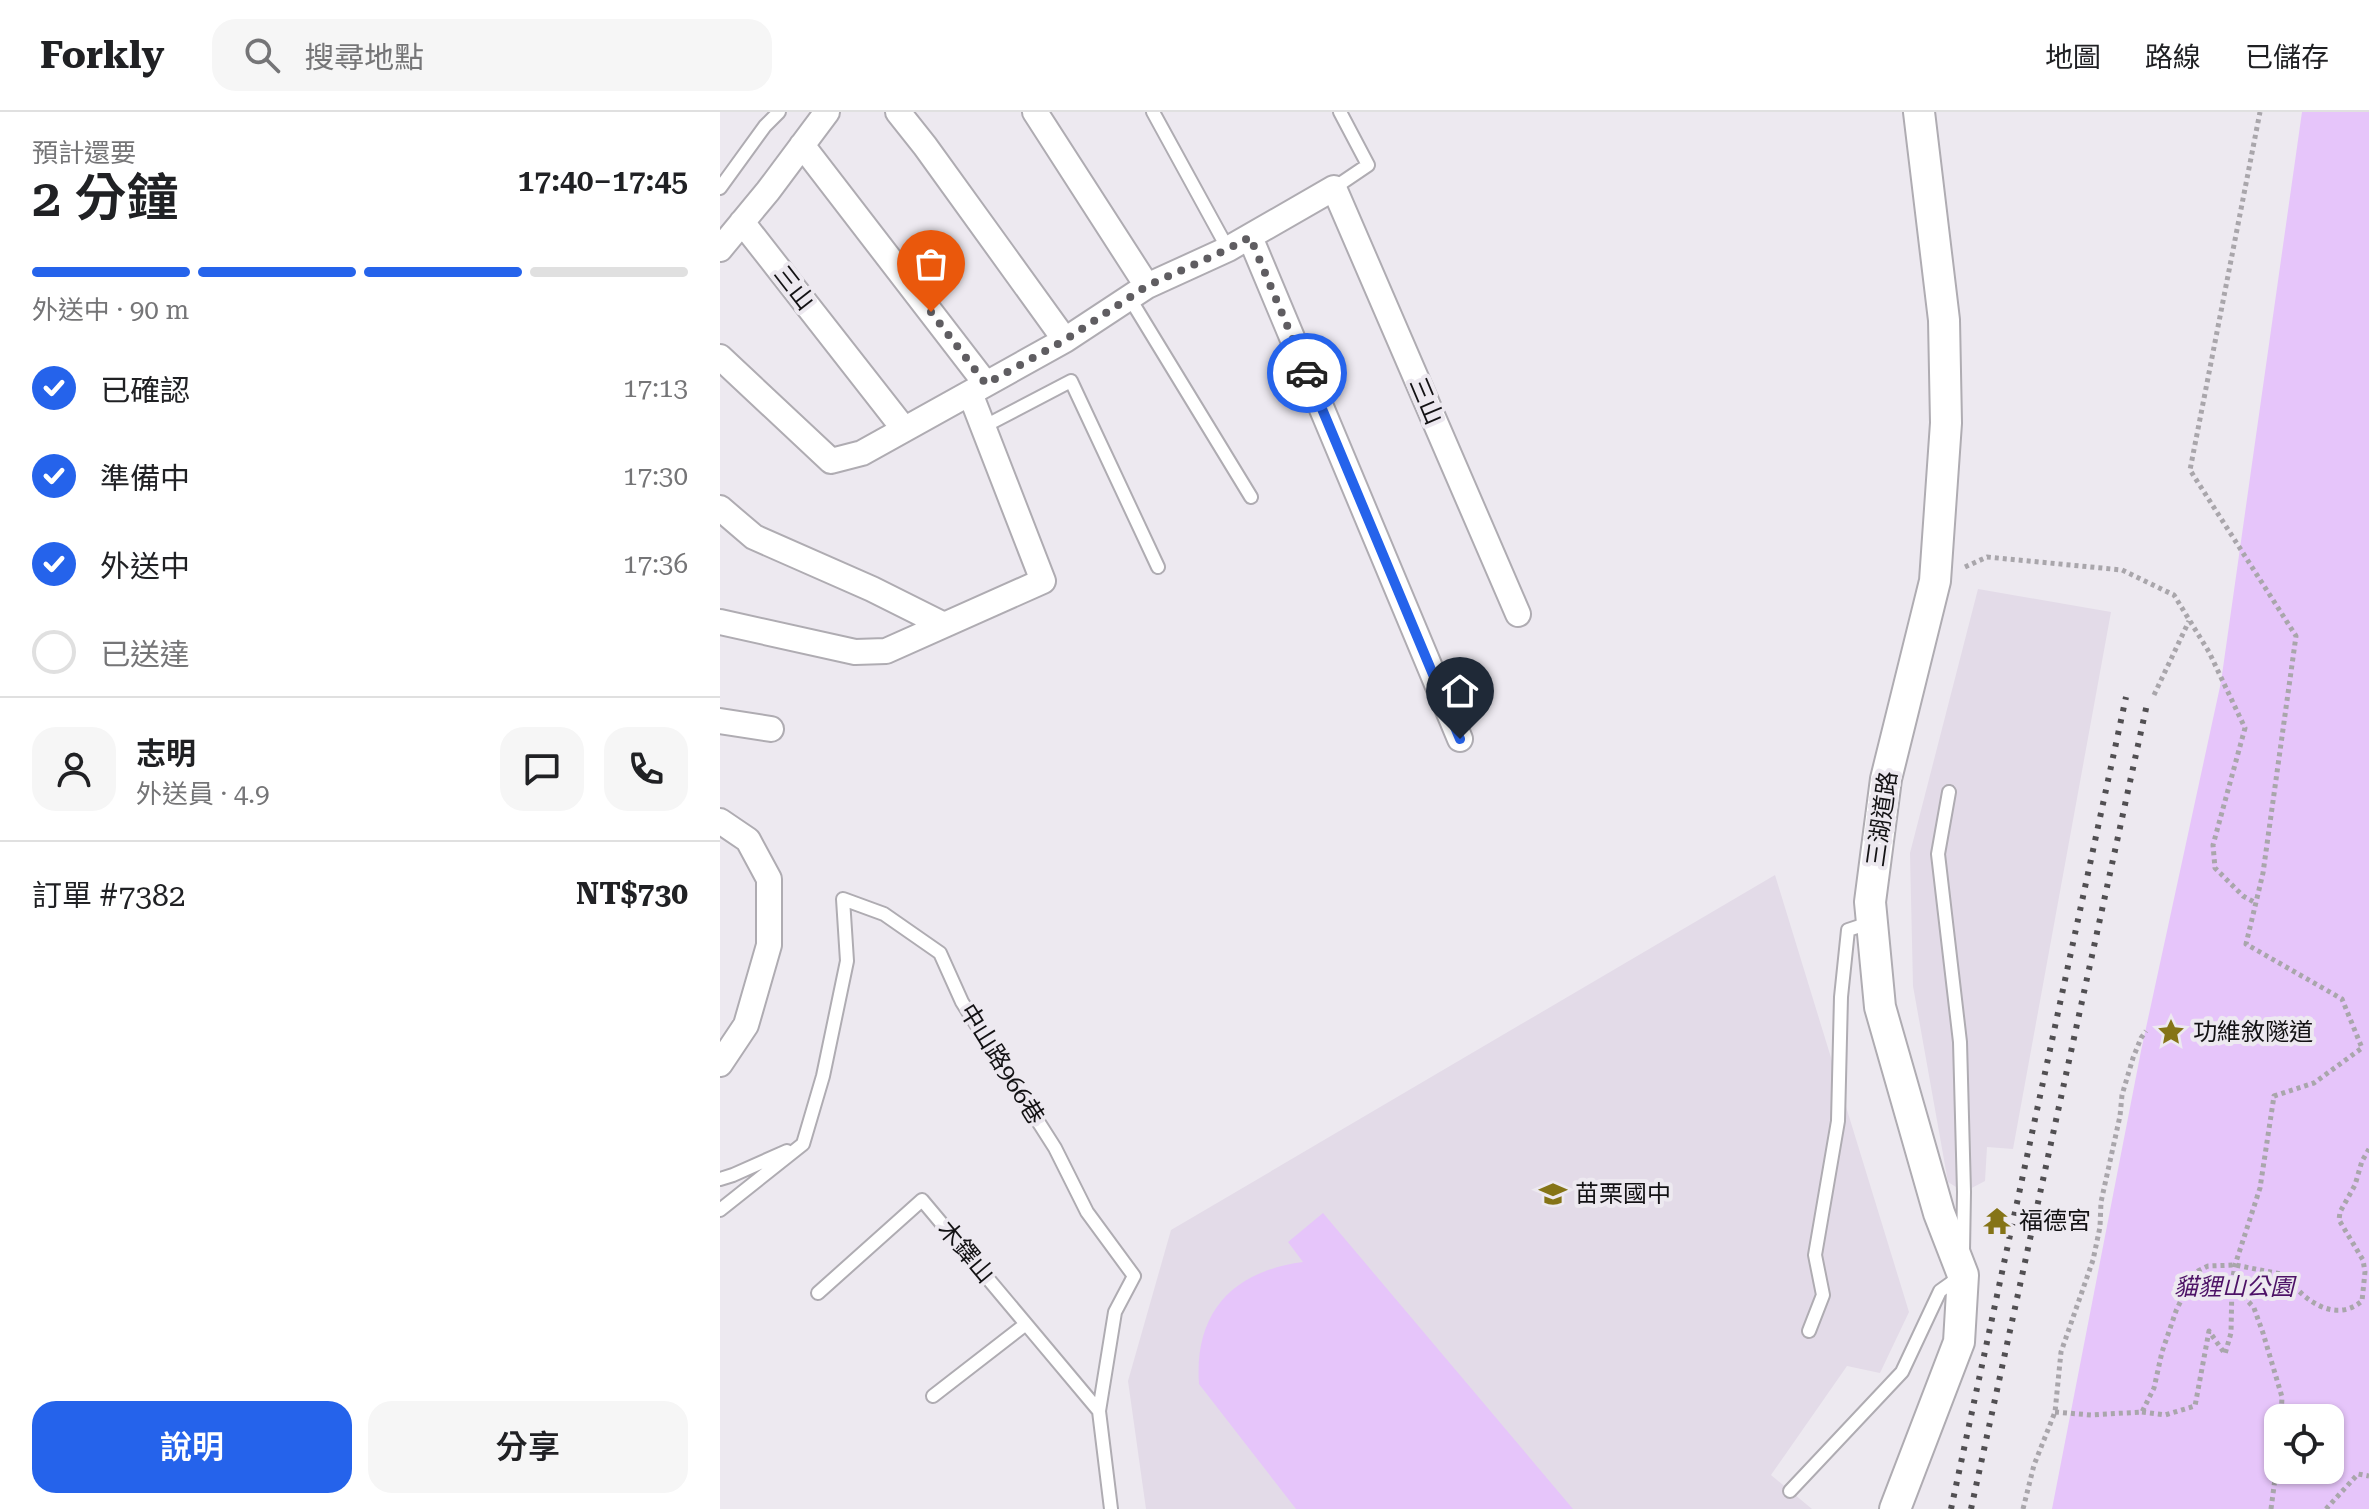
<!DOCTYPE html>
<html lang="zh-TW">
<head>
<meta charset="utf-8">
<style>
  :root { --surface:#fff; --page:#f6f6f6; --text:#202124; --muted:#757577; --line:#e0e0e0; --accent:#2563eb }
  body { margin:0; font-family:"Roboto Serif","Noto Sans TC",serif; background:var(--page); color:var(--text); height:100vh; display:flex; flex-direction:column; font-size:30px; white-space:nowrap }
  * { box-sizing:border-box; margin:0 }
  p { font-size:26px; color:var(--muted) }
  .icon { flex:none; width:44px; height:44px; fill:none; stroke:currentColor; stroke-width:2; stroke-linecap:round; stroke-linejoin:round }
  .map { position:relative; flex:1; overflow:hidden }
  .details { display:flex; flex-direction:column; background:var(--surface); width:720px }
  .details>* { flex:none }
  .fabs { position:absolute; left:1544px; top:1292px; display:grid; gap:16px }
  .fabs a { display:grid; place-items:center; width:80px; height:80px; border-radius:16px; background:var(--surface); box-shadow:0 2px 6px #0004; font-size:40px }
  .pin { position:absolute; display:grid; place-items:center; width:68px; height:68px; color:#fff; margin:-82px -34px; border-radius:50% 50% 50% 0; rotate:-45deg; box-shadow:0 0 8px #0007 }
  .pin .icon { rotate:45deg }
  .courier { position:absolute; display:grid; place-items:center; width:80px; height:80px; margin:-40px; border:6px solid #2563eb; border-radius:50%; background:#fff; color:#222; box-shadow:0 2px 10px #0007 }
  .overview em { font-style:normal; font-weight:600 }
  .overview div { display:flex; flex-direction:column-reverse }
  .overview { display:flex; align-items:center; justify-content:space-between; height:136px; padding:0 32px }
  h1 { font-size:52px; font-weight:600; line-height:60px }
  .bar { display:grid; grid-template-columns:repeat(4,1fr); gap:12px 8px; align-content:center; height:96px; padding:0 32px }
  .bar i { height:10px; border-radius:6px; background:var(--line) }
  .bar .current { background:var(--accent) }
  .bar p { grid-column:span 4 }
  .line { display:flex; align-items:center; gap:20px; padding:0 32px; border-top:2px solid var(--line) }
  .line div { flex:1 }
  .round { display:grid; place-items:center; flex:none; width:84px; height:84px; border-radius:24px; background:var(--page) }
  ol { padding:0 32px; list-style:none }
  li { display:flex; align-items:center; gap:24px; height:88px }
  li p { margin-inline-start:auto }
  li .icon { padding:8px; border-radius:50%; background:var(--accent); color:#fff; stroke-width:4 }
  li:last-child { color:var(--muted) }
  li i { width:44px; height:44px; border:4px solid var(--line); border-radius:50% }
  .cta { display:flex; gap:16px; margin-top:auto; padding:16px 32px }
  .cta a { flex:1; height:92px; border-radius:24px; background:var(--accent); color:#fff; font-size:32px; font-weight:600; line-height:92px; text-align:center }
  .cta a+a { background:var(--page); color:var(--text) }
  header { display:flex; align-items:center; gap:48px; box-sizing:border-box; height:112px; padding:0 40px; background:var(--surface); border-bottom:2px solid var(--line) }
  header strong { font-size:38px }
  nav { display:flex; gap:44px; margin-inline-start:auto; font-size:28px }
  .search { width:560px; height:72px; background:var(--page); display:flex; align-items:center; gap:20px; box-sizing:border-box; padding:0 28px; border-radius:24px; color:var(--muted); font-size:30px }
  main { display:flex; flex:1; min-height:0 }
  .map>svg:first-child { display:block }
</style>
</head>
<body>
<header>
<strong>Forkly</strong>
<div class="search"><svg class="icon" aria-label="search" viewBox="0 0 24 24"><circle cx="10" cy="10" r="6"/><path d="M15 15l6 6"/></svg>搜尋地點</div>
<nav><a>地圖</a><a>路線</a><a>已儲存</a></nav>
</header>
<main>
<section class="details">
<div class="overview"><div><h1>2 分鐘</h1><p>預計還要</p></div><em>17:40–17:45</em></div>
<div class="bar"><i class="current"></i><i class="current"></i><i class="current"></i><i></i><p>外送中 · 90 m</p></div>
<ol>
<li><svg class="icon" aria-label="check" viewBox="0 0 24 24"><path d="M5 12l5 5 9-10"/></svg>已確認<p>17:13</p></li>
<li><svg class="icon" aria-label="check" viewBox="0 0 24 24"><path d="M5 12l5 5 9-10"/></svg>準備中<p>17:30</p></li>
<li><svg class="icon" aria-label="check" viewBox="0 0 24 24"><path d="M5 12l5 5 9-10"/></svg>外送中<p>17:36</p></li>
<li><i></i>已送達</li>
</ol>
<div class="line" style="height:144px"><a class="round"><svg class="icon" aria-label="person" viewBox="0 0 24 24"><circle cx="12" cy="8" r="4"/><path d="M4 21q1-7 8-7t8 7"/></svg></a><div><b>志明</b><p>外送員 · 4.9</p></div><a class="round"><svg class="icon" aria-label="chat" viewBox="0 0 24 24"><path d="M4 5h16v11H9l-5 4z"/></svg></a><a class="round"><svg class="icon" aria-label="phone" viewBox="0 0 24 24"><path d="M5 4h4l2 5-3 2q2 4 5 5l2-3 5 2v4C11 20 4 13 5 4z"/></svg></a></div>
<div class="line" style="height:104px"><div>訂單 #7382</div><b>NT$730</b></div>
<div class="cta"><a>說明</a><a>分享</a></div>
</section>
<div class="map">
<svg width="1649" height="1397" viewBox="0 0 1649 1397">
  <rect width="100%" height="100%" fill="#ede9f0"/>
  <path fill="#e3dbe8" d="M 1258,477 L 1391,500 L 1293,1037 L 1267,1035 L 1265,1069 L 1244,1080 L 1228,1070 L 1193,874 L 1190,741 Z
    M 1055,763 L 1189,1200 L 1160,1261 L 1127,1254 L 1051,1363 L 1092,1397 L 426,1397 L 408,1269 L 451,1118 Z"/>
  <path fill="#e6c5fa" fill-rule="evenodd" d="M 1582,0 L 1649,0 L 1649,1397 L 1332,1397 L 1421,939 L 1501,570 ZM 1610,1306 L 1610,1358 L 1558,1358 L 1558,1306 Z
    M 603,1101 L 853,1397 L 576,1397 L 479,1272 C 474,1200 513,1159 583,1150 L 568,1130 Z"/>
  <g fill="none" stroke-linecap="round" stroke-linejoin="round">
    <g stroke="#afacb2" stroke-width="16">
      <path id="service" d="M 433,0 L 508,137
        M 0,76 L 45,14 L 59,0
        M 614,76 L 648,53 L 620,0
        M 409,185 L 531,385
        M 263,315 L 351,269 L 438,455
        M 1229,680 L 1218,742 L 1240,930 L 1244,1080 L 1243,1139
        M 0,1067 L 13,1063 L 67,1039
        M 0,1098 L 83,1032 L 103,964 L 127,849 L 123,787 L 164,802 L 220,841 L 242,890 L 335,1036 L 367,1100 L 414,1164 L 395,1200 L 379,1299 L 391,1397
        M 98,1181 L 202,1088 L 379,1299
        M 1089,1219 L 1103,1183 L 1095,1143 L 1118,1009 L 1121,885 L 1128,818 L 1152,810
        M 213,1284 L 306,1212
        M 1070,1379 L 1182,1260 L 1220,1179 L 1241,1164"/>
    </g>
    <g stroke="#afacb2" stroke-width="28">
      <path id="minor" d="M 178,0 L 205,34 L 345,228
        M 315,0 L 427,174
        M 82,33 L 266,272
        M 22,110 L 184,317
        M 530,125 L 740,627
        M 0,137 L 48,79 L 107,0
        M 0,245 L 111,349 L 142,341 L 345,228 L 427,174 L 508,137 L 614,76 L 798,502
        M 0,396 L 34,425 L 152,477 L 224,513
        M 0,510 L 135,540 L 166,539 L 323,469 L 250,281
        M 0,609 L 51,617
        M 0,709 L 28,728 L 49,767 L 49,833 L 26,913 L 0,952"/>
    </g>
    <g stroke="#afacb2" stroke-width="34">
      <path id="tertiary" d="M 1175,1397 L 1239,1230 L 1243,1163 L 1219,1101 L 1160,895 L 1150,790 L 1166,667 L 1215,469 L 1226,311 L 1224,208 L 1199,0"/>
    </g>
    <path stroke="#a9a6ab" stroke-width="5" stroke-dasharray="4 4" stroke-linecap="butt" d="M 1245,455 L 1267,445 L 1402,458 L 1454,483 L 1489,540 L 1525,616 L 1493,733 L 1495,756 L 1523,784 L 1536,791
      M 1434,583 L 1469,509
      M 1512,1171 L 1515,1153 L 1540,1076 L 1554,984 L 1594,971 L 1642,936 L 1622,887 L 1526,832 L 1543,761 L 1576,524 L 1470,358 L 1540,0
      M 1335,1300 L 1371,1303 L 1422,1300 L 1434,1276 L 1442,1240 L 1456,1199 L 1472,1165 L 1478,1159 L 1488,1154 L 1515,1153 L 1566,1163 C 1582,1188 1615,1212 1642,1189 L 1645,1160 L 1643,1148 L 1619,1108 L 1620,1100 L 1635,1073 L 1642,1049 L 1649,1037
      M 1422,1300 L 1445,1303 L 1475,1294 L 1489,1219 L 1505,1242 L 1511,1221 L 1512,1171 L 1534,1196 L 1543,1221 L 1562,1285 L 1561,1306
      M 1303,1397 L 1314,1353 L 1335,1300 L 1341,1240 L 1373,1148 L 1380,1115 L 1381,1090 L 1400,1004 L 1402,983 L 1413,946 L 1421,926 L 1426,919
      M 1551,1397 L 1558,1344
      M 1606,1397 L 1638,1362 L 1649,1364"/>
    <use href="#service" stroke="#fff" stroke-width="12"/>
    <use href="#minor" stroke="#fff" stroke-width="24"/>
    <use href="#tertiary" stroke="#fff" stroke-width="30"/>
    <path stroke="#514f52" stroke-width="6" stroke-dasharray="4 8" stroke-linecap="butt" d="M 1231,1397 L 1406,585
      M 1251,1397 L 1427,592"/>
  </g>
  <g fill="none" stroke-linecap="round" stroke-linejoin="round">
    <path stroke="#5f5d61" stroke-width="8" stroke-dasharray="0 14.4" d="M 211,200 L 266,272 L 345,228 L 427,174 L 508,137 L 530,125 L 587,261"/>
    <path stroke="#2563eb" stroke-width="10" d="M 587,261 L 740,627"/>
  </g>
  <defs>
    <g id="sight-bare" transform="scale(2.16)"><path d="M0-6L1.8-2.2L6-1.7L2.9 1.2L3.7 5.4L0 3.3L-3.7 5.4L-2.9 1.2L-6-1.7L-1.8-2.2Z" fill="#857417" stroke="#ede9f0" stroke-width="2.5" paint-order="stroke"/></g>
    <g id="school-bare" transform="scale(2.16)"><path d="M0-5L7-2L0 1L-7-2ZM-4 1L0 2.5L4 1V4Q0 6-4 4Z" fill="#857417" stroke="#ede9f0" stroke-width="2.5" paint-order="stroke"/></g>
    <g id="temple-bare" transform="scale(2.16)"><path d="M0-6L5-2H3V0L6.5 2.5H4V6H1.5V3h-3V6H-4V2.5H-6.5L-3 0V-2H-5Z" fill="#857417" stroke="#ede9f0" stroke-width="2.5" paint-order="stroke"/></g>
  </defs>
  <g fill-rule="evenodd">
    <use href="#sight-bare" x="1451" y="920"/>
    <use href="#school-bare" x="833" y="1082"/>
    <use href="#temple-bare" x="1277" y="1109"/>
  </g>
  <g text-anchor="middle" stroke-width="8" stroke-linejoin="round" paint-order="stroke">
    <g font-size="24" fill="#131214" stroke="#ede9f0">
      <text transform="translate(74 176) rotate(52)" y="8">三山</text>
      <text transform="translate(706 289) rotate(67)" y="8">三山</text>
      <text transform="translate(1162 707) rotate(-82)" y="8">三湖道路</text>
      <text transform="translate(282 952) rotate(58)" y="8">中山路966巷</text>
      <text transform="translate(246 1140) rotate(50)" y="8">木鐸山</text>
    </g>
    <g font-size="24" fill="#131214" stroke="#ede9f0" text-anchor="start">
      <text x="1473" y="928">功維敘隧道</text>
      <text x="855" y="1090">苗栗國中</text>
      <text x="1299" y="1117">福德宮</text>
    </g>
    <g font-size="24" font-style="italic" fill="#4d1266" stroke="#ede9f0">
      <text x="1514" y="1183">貓貍山公園</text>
    </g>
  </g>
</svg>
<div class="fabs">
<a><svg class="icon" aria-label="locate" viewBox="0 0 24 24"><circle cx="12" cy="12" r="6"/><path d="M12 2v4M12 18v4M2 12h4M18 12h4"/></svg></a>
</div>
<div class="pin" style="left:211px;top:200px;background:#ea580c"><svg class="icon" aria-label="bag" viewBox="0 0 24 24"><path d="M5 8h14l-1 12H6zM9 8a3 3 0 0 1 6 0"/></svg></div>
<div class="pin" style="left:740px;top:627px;background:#1f2937"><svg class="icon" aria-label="home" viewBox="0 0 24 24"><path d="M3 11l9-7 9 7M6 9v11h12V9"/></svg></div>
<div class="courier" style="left:587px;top:261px"><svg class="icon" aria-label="car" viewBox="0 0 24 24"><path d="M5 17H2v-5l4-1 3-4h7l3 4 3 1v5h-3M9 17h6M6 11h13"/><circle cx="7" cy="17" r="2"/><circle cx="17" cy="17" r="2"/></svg></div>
</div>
</main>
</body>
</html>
